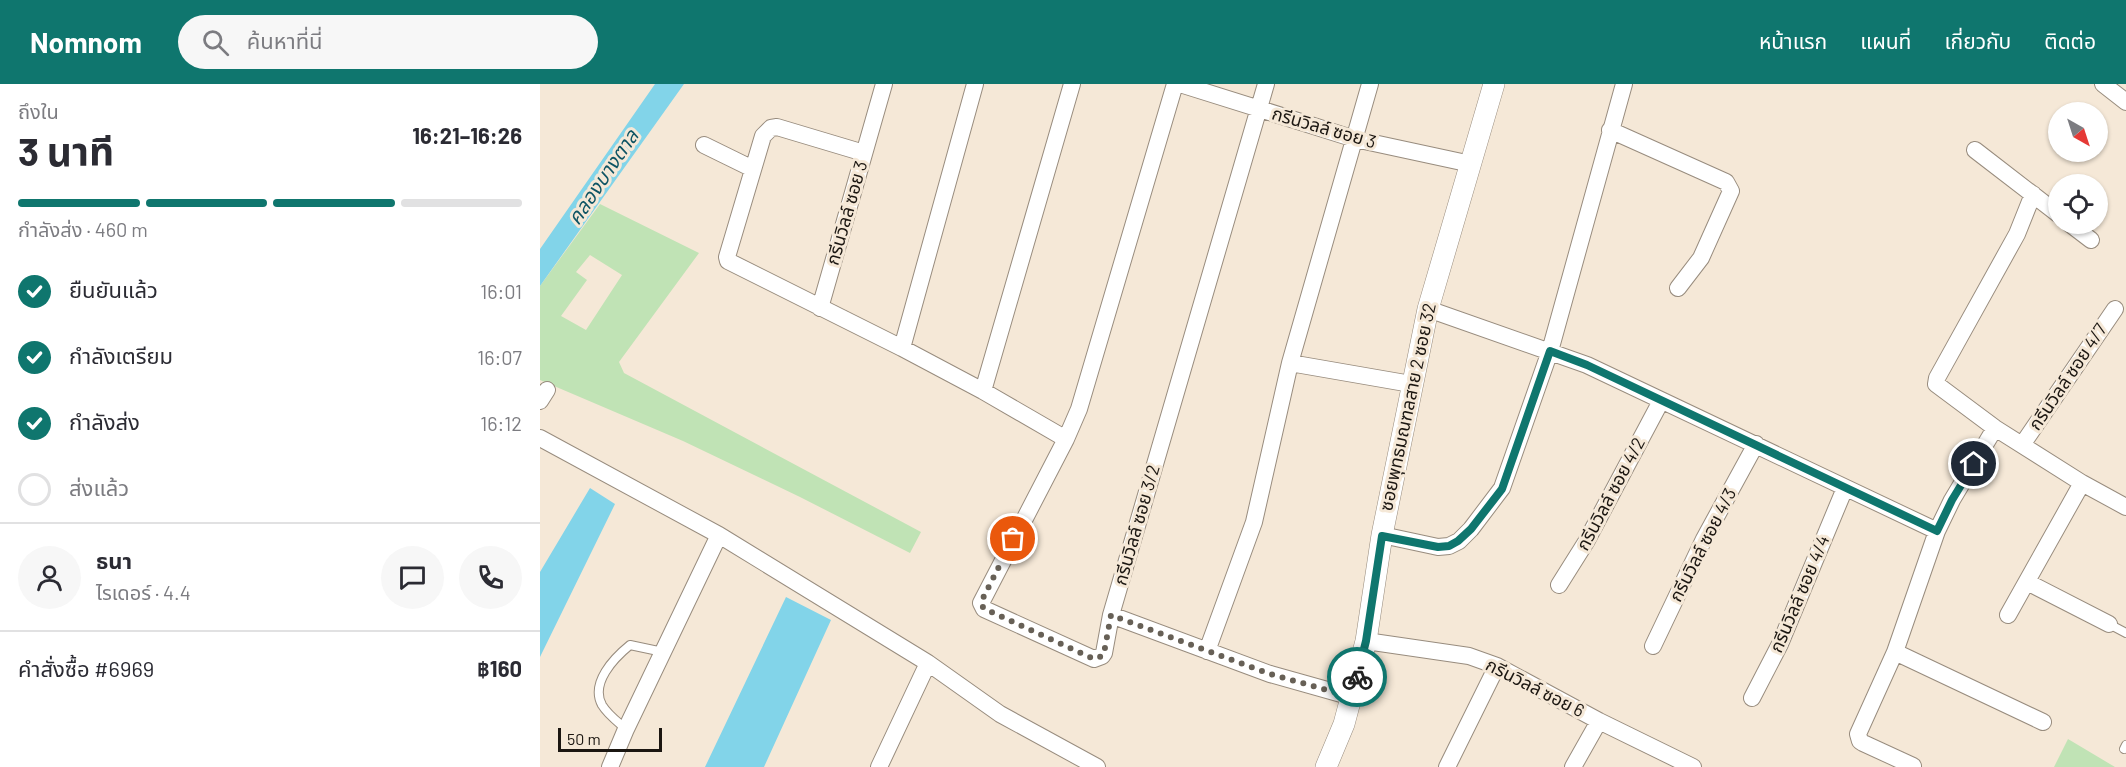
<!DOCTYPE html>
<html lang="th">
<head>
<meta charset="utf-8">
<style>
  :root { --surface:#fff; --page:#f7f7f7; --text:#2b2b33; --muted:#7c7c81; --line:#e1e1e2; --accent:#0f766e }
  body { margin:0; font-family:Barlow,"Noto Sans Thai",sans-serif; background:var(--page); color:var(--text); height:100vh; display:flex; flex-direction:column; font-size:22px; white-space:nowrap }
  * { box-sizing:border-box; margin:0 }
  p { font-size:20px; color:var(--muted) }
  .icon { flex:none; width:33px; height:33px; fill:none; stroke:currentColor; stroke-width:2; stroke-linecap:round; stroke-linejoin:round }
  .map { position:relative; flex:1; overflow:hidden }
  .panel { display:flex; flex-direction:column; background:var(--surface); width:540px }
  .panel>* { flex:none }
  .needle { width:39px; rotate:141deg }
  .buttons { position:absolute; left:1508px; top:18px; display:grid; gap:12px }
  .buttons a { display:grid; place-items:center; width:60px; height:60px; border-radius:50%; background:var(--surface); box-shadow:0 2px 4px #0004; font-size:30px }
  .scale { position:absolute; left:18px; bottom:15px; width:104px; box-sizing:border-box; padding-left:6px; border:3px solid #1b1611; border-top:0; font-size:16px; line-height:21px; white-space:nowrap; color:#1b1611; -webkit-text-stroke:4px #f5e8d7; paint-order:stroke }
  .pin { position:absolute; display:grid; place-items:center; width:51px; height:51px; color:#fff; margin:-26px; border:3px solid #fff; border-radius:50%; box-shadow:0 2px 6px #0007 }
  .courier { position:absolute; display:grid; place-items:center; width:60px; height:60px; margin:-30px; border:4px solid #0f766e; border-radius:50%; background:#fff; color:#222; box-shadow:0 2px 8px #0007 }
  .summary em { font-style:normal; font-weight:700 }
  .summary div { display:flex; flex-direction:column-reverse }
  .summary { display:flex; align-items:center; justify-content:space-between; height:102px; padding:0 18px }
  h1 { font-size:39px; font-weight:700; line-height:45px }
  .bar { display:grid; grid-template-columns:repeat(4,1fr); gap:9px 6px; align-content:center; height:72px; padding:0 18px }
  .bar i { height:8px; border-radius:4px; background:var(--line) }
  .bar .current { background:var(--accent) }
  .bar p { grid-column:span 4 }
  .line { display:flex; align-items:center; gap:15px; padding:0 18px; border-top:2px solid var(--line) }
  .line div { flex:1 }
  .round { display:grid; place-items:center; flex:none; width:63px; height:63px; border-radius:32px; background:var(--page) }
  ol { padding:0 18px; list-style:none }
  li { display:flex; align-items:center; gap:18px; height:66px }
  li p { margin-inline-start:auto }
  li .icon { padding:6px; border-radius:50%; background:var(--accent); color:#fff; stroke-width:4 }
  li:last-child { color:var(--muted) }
  li i { width:33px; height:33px; border:3px solid var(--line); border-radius:50% }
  header { display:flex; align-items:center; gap:36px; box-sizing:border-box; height:84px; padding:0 30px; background:var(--accent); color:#fff }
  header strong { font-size:28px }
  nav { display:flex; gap:33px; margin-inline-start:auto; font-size:21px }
  .search { width:420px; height:54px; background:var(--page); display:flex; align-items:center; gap:15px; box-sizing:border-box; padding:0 21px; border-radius:33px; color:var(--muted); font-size:22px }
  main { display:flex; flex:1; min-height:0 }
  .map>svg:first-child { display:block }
</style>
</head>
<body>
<header>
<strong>Nomnom</strong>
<div class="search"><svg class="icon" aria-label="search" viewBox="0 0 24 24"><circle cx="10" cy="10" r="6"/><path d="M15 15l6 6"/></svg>ค้นหาที่นี่</div>
<nav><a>หน้าแรก</a><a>แผนที่</a><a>เกี่ยวกับ</a><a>ติดต่อ</a></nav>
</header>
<main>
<section class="panel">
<div class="summary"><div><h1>3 นาที</h1><p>ถึงใน</p></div><em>16:21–16:26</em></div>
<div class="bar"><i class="current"></i><i class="current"></i><i class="current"></i><i></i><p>กำลังส่ง · 460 m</p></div>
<ol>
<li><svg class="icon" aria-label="check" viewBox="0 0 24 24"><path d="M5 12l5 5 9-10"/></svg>ยืนยันแล้ว<p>16:01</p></li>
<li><svg class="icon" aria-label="check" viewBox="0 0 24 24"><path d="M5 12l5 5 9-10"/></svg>กำลังเตรียม<p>16:07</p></li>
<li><svg class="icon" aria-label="check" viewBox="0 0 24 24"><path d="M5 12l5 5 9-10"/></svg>กำลังส่ง<p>16:12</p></li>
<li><i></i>ส่งแล้ว</li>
</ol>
<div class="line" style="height:108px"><a class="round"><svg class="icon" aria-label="person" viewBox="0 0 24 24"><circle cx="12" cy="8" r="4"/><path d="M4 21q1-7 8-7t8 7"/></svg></a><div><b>ธนา</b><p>ไรเดอร์ · 4.4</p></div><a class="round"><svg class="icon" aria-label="chat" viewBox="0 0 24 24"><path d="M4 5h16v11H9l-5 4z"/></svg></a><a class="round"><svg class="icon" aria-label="phone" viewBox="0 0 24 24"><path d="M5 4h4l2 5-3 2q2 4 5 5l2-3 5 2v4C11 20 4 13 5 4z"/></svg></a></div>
<div class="line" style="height:78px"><div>คำสั่งซื้อ #6969</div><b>฿160</b></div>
</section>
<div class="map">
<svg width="1586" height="683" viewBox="0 0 1586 683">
  <rect width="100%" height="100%" fill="#f5e8d7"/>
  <path fill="#c0e3b5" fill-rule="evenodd" d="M 60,120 L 159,169 L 79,278 L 84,289 L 381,448 L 370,469 L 260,413 L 143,357 L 0,296 L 0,202 ZM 50,171 L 82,191 L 46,246 L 21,232 L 47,196 L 36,188 Z
    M 1528,655 L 1575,683 L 1514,683 Z"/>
  <path fill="#82d4e9" d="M 115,0 L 144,0 L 0,202 L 0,165 Z
    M 50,404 L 75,420 L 0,573 L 0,488 Z
    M 246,513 L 291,536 L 224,683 L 165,683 Z"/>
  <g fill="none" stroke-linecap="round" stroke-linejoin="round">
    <g stroke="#988c7e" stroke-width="10">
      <path id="service" d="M 1569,540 L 1586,549
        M 86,645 C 78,638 68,631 62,621 C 50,599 74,574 90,561 L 123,568
        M 1584,665 L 1586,661"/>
    </g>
    <g stroke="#988c7e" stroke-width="18">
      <path id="minor" d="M 635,0 L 539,325 L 526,355 L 441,519 L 444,525 L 554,575 L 562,572 L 564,569 L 571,531 L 726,0
        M 640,0 L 815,55 L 931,80
        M 1563,0 L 1586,18
        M 1070,46 L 1186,98 L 1191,107 L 1161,174 L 1138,204
        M 164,61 L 213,85
        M 1435,66 L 1518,130
        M 324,69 L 237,43 L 231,44 L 223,52 L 187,173 L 188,177 L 362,264 L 443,307 L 526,355
        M 1493,110 L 1477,150 L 1397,294 L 1396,300 L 1455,344 L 1542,399 L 1586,423
        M 1530,140 L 1551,156
        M 280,224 L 344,0
        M 888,225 L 1047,281 L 1397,447
        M 362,264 L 435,0
        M 750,279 L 871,300
        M 443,307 L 532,0
        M 0,317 L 7,306
        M 0,354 L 179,451 L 388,579 L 460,630 L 557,683
        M 1482,361 L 1575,225
        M 842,451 L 898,463 L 909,462 L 919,457 L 931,445 L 962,404 L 1010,267 L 1084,0
        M 1487,498 L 1569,540
        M 1019,501 L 1046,458 L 1121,317
        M 571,531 L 730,590 L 812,613
        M 1468,531 L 1542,399
        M 826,557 L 929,572 L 957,582 L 1059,637 L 1153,683
        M 1113,562 L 1164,455 L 1216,360
        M 667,567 L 714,438 L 750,279 L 830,0
        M 1355,568 L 1503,638
        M 1212,614 L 1240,560 L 1305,404
        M 1373,682 L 1323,659 L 1320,657 L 1318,650 L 1355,568 L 1397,447 L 1412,416 L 1455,344
        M 70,683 L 86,645 L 179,451
        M 339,683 L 388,579
        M 907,683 L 957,582
        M 1033,683 L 1059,637"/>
    </g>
    <g stroke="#988c7e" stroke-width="22">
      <path id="tertiary" d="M 786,683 L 804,640 L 826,557 L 842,451 L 888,225 L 954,0"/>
    </g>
    <use href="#service" stroke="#fff" stroke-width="8"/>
    <use href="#minor" stroke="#fff" stroke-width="16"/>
    <use href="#tertiary" stroke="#fff" stroke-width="21"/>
  </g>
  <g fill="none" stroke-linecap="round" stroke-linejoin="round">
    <path stroke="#676056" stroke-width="6" stroke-dasharray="0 10.8" d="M 473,455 L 442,516 L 443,524 L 554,575 L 562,572 L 564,569 L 571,531 L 730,590 L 812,613 L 817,593"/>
    <path stroke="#0f766e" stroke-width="8" d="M 817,593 L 826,557 L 842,452 L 898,463 L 909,462 L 918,457 L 931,445 L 962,405 L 1010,267 L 1047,281 L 1397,447 L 1412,416 L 1434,380"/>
  </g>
  <g text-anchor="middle" stroke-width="6" stroke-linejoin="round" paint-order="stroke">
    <g font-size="18" fill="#1b1611" stroke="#f5e8d7">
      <text transform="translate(784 44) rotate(16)" y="6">กรีนวิลล์ ซอย 3</text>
      <text transform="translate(307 129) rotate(-74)" y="6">กรีนวิลล์ ซอย 3</text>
      <text transform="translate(1528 293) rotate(-56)" y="6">กรีนวิลล์ ซอย 4/7</text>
      <text transform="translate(868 323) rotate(-78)" y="6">ซอยพุทธมณฑลสาย 2 ซอย 32</text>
      <text transform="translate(1071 410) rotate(-62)" y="6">กรีนวิลล์ ซอย 4/2</text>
      <text transform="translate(597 441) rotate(-74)" y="6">กรีนวิลล์ ซอย 3/2</text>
      <text transform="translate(1163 461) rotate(-63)" y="6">กรีนวิลล์ ซอย 4/3</text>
      <text transform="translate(1260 510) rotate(-67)" y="6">กรีนวิลล์ ซอย 4/4</text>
      <text transform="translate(995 604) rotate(27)" y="6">กรีนวิลล์ ซอย 6</text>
    </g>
    <g font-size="20" font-style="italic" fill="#0e5464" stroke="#f5e8d7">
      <text transform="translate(63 93) rotate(-56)" y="7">คลองบางตาล</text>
    </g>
  </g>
</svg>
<div class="buttons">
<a><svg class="needle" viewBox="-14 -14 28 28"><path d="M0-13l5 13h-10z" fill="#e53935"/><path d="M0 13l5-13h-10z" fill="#7c7c81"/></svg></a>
<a><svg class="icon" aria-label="locate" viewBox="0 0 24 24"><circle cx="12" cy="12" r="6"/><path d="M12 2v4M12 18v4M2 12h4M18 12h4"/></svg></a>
</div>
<div class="scale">50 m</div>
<div class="pin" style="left:473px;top:455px;background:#ea580c"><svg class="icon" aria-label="bag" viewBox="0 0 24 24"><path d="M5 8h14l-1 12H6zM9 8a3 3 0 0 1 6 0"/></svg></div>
<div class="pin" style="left:1434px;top:380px;background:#1f2937"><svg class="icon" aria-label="home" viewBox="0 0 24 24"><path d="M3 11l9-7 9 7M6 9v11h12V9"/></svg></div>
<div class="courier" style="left:817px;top:593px"><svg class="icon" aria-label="bike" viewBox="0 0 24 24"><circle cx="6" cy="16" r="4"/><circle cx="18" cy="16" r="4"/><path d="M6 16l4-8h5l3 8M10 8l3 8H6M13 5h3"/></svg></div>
</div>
</main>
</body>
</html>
